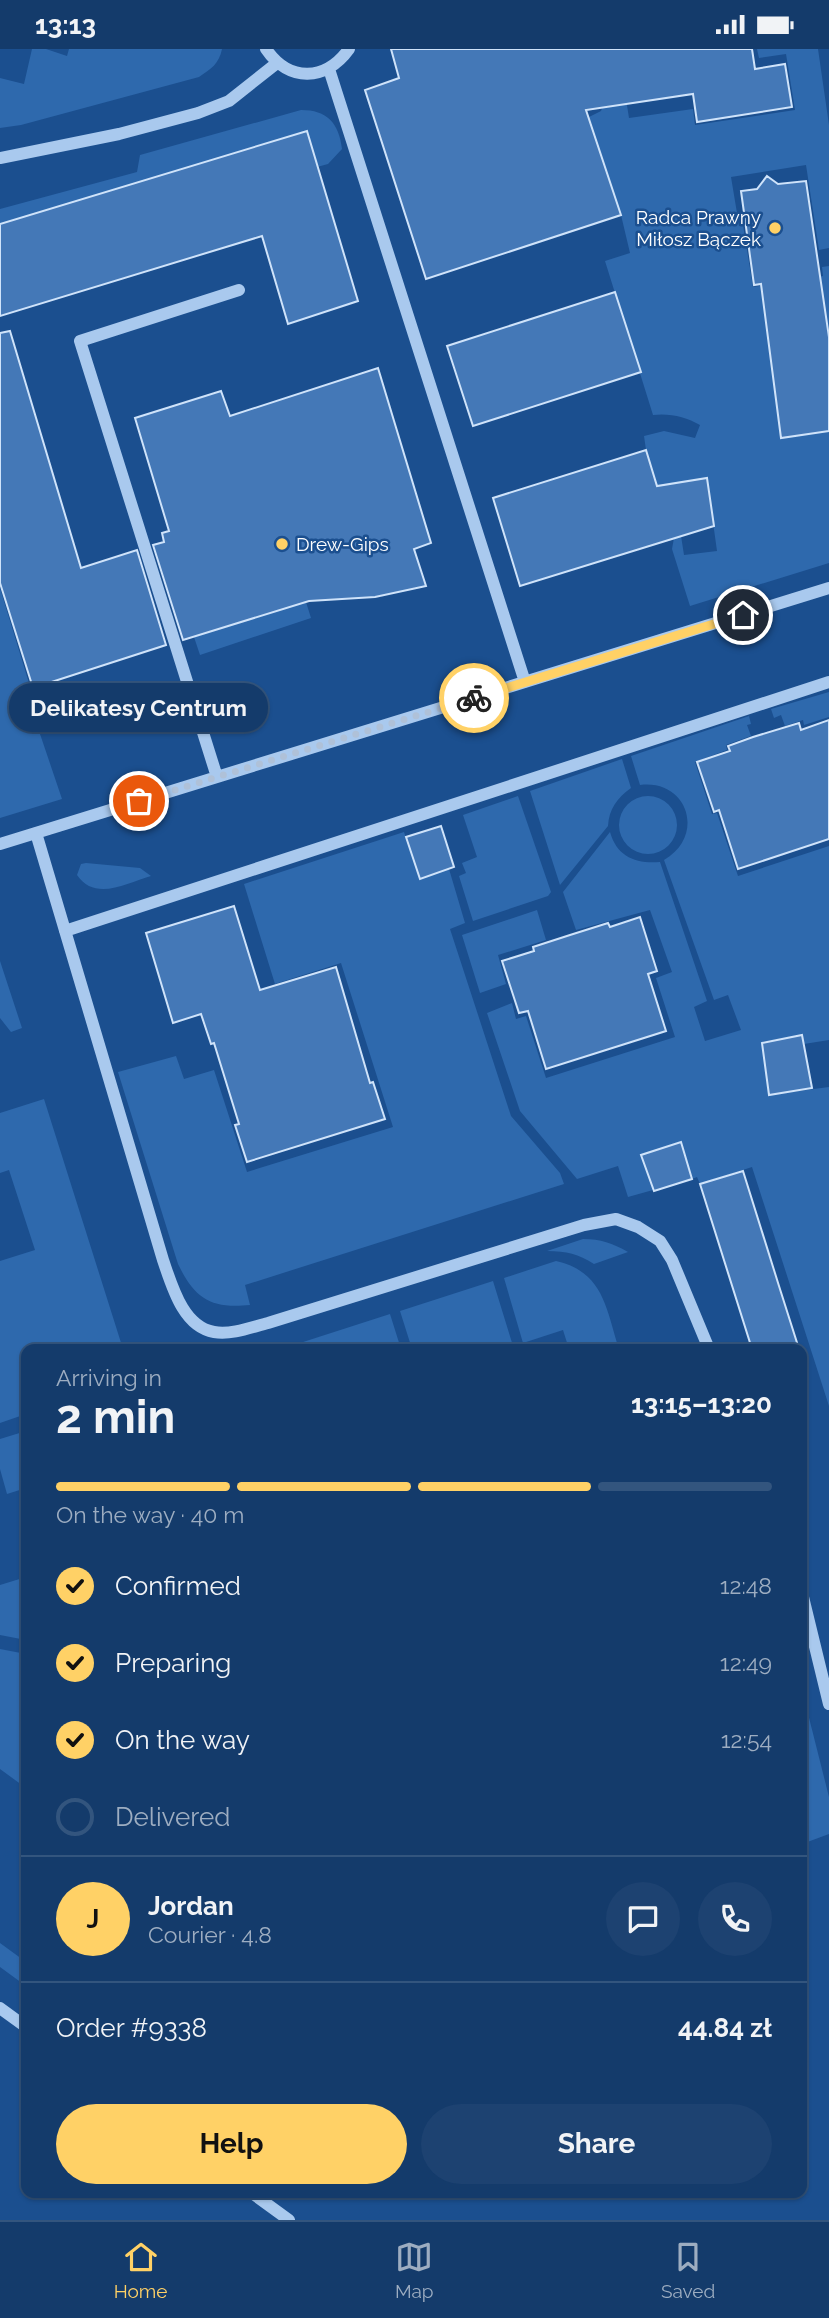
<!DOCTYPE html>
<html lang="en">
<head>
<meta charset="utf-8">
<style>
  :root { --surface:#143b6b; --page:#1d4271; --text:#f1f3f6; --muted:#9dadc1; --line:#33557e; --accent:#ffd166 }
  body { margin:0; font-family:Raleway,sans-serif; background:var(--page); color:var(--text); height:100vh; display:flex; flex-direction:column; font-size:26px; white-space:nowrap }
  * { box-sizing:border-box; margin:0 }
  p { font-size:23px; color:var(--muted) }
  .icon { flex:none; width:38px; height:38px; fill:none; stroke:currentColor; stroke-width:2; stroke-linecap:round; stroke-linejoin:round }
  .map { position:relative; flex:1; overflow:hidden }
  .drawer { position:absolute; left:21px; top:1295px; width:786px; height:854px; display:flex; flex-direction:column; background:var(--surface); border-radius:14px; box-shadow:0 2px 5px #0004,0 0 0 2px var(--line) }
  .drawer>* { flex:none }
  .pin { position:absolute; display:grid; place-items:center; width:60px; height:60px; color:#fff; margin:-30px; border:4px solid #fff; border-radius:50%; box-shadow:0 2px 7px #0007 }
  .courier { position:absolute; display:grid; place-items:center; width:70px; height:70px; margin:-35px; border:5px solid #ffd166; border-radius:50%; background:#fff; color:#222; box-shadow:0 2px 9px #0007 }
  .bubble { position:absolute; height:49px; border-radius:24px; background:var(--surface); box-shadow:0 2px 5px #0004,0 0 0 2px var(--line); font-size:23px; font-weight:700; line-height:49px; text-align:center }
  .head em { font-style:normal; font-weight:700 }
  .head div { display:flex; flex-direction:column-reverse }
  .head { display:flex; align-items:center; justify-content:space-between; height:119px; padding:0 35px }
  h1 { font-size:46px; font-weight:700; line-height:52px }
  .bar { display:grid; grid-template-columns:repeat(4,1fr); gap:10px 7px; align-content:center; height:84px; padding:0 35px }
  .bar i { height:9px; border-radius:5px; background:var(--line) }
  .bar .current { background:var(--accent) }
  .bar p { grid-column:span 4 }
  .line { display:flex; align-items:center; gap:18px; padding:0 35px; border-top:2px solid var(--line) }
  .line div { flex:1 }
  .round { display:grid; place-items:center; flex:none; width:74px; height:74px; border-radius:37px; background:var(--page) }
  ol { padding:0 35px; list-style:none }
  li { display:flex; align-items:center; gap:21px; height:77px }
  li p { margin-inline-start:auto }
  li .icon { padding:7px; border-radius:50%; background:var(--accent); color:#111; stroke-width:4 }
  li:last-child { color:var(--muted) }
  li i { width:38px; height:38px; border:4px solid var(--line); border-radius:50% }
  .cta { display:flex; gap:14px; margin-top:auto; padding:14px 35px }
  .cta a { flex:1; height:80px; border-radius:42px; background:var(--accent); color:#111; font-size:28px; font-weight:700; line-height:80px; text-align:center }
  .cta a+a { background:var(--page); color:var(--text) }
  .status { display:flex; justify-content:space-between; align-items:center; height:49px; padding:0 35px; background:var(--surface); direction:ltr }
  .status svg { height:19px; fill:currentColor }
  .tab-bar { display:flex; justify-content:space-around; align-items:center; height:98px; border-top:2px solid var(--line); background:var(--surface); font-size:19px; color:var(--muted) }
  .tab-bar a { display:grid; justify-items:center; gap:4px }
  .tab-bar .current { color:var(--accent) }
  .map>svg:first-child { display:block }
</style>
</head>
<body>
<div class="status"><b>13:13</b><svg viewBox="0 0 49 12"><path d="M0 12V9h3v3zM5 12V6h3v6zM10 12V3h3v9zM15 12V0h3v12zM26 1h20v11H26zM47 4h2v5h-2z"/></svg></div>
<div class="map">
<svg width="829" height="2171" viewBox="0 0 829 2171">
  <rect width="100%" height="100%" fill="#1b4f8f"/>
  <path fill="#2e69ad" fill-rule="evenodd" d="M 32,0 L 46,0 L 67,7 L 69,0 L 222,0 C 219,15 211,20 199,28 L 21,76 L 0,79 L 0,29 L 24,35 Z
    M 757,0 L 818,0 L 829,76 L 829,199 L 819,201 L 806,116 L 731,128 L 739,176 L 743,176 L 753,238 L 823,227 L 822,218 L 829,217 L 829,514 L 690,557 L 672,500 L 674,489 L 646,401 L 644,387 L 664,382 L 695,389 L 700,376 C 686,368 670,364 653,366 L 605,212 L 630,204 L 621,166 L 589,68 L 601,62 L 620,12 L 629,69 L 693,60 L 695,76 L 795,61 L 786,5 L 759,9 ZM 707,430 L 717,502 L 684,506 L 673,435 Z
    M 301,61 C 327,61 339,74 342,100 L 328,115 L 317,118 L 306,83 L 0,175 L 0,160 L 137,123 L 140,106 Z
    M 0,539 L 43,680 L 39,682 L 62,750 L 0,769 Z
    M 306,553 L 311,569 L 200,606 L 194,588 Z
    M 829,643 L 829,668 L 804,676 L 803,671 L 785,677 L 781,666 L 774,669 L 771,660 Z
    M 749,667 L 751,675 L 747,676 L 751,687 L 726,696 L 727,701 L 695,713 L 712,765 L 717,764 L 738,827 L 829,797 L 829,991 L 804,995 L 802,986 L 762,993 L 769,1046 L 829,1038 L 829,1357 L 752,1118 L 700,1135 L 697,1128 L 692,1130 L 680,1094 L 642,1106 L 653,1141 L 628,1148 L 618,1117 L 577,1130 L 520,1062 L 487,964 L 512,954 L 516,970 L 526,967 L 546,1029 L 675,988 L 656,929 L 672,923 L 650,861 L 576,881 L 563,843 L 610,783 C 617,808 636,815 660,813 L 707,952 L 694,958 L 705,992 L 741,981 L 728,946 L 714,951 L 664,811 C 706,787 688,730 640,736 L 631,707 Z
    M 622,710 L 631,739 C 617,749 609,760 608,777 L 560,836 L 530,742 Z
    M619 776a29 29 0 1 1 58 0a29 29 0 1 1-58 0Z
    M 518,747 L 551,843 L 548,847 L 473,872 L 459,827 L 466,824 L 462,814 L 477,808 L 463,766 Z
    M 404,783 L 420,830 L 449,820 L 465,874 L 450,880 L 511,1067 L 560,1124 L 564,1135 L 245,1236 L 250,1256 C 211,1260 195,1250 178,1215 L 118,1023 L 176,1007 L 184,1030 L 214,1021 L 247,1123 L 393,1078 L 341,914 L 275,935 L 244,835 Z
    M 86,814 L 140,819 L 151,827 C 127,834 95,853 77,826 L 81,815 Z
    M 537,861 L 546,891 L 498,906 L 506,935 L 480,944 L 462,886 Z
    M 0,912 L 22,979 L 11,983 L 0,969 Z
    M 44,1050 L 123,1300 L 26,1300 L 26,1365 L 0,1374 L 0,1212 L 35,1201 L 9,1121 L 0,1124 L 0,1064 Z
    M 583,1190 C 601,1190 612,1194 628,1203 L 594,1215 C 578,1205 567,1202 547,1202 Z
    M 556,1212 C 604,1223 606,1260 619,1300 L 569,1300 L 563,1281 L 523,1294 L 504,1229 Z
    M 493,1232 L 513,1297 L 502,1300 L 412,1300 L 400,1262 Z
    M 390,1265 L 401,1300 L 302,1300 L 300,1294 Z
    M 26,1382 L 26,1439 L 7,1445 L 0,1420 L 0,1390 Z
    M 26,1528 L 26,1591 L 0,1586 L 0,1536 Z
    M 0,1600 L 26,1605 L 26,1739 L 0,1720 Z
    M 802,1641 L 829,1748 L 829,1785 L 802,1795 Z
    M 0,1894 L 26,1913 L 26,1937 L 0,1918 Z"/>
  <path fill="#4478b7" stroke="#cfe3fa" stroke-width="2" d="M 391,0 L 752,0 L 755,20 L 785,15 L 792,58 L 697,73 L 693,45 L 586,61 L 621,166 L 426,230 L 365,41 L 399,29 Z
    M 307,82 L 358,252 L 288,275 L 262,187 L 0,267 L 0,175 Z
    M 767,127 L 778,135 L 806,132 L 829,288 L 829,382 L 781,389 L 761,235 L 754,236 L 741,142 L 757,140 Z
    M 615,243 L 641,323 L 473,377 L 447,297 Z
    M 10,282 L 81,519 L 137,501 L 166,596 L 33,639 L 0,534 L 0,284 Z
    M 378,319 L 431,494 L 414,500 L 426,537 L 375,548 L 309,552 L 183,591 L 153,496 L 164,493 L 162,484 L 169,482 L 135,369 L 221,342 L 230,367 Z
    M 646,401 L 657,437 L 707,429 L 714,477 L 520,537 L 493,449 Z
    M 829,671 L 829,790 L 738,820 L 719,761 L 714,763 L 697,713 L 730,702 L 728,697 L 753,688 L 799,674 L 801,681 Z
    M 441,777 L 454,818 L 420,830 L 406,788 Z
    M 234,857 L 260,941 L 336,918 L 370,1034 L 373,1033 L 385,1070 L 247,1113 L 235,1076 L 239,1075 L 214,994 L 211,995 L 201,965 L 173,974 L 146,884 Z
    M 640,868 L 657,922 L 648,925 L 666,982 L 546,1020 L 528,962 L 519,964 L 502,912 L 534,902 L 533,898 L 570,886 L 608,874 L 610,878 Z
    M 802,986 L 812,1039 L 769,1046 L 762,994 Z
    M 681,1093 L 692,1130 L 654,1142 L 641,1106 Z
    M 743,1122 L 779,1237 L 799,1300 L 752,1300 L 700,1135 Z"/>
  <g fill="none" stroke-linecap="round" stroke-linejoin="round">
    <path stroke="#a9c9ee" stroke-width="12" d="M 266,0 C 289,34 326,32 349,0
      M 329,20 L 525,633
      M 0,109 L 119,85 L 198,64 L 229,52 L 277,14
      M 217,728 L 80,292 L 239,241
      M 36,784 L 163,1211 C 172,1237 183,1278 214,1283 C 232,1286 252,1278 268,1274 L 584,1176 L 616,1170 L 638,1178 L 660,1192 L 672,1211 L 709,1300
      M 0,795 L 829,539
      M 65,882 L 829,633
      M 802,1544 L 829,1655
      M 0,1959 L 26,1978
      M 252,2144 L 289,2171"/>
  </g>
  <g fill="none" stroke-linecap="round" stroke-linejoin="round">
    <path stroke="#afc1d8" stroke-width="7" stroke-dasharray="0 12.6" d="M 139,752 L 474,649"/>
    <path stroke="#ffd166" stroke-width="9" d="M 474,649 L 743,566"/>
  </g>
  <g fill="#ffd166" stroke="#1b4f8f" stroke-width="2.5">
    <circle cx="775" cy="179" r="7"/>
    <circle cx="282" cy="495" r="7"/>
  </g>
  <g text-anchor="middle" stroke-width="5" stroke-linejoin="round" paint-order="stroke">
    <g font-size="19" fill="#fff" stroke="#1b4f8f" text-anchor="end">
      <text x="761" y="175">Radca Prawny<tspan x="761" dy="22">Miłosz Bączek</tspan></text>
      <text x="296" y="502" text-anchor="start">Drew-Gips</text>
    </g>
  </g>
</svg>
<div class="pin" style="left:139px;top:752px;background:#ea580c"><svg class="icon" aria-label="bag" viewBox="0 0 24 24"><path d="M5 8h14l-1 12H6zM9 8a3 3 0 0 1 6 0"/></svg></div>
<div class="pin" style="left:743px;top:566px;background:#1f2937"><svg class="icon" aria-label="home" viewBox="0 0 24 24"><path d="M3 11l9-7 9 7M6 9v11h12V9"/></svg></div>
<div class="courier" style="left:474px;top:649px"><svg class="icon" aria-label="bike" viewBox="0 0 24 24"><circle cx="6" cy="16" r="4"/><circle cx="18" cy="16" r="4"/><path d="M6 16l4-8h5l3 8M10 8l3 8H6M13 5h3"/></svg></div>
<div class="bubble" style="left:9px;top:634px;width:259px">Delikatesy Centrum</div>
<section class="drawer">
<div class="head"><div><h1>2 min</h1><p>Arriving in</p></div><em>13:15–13:20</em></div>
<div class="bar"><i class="current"></i><i class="current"></i><i class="current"></i><i></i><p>On the way · 40 m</p></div>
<ol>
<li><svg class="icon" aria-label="check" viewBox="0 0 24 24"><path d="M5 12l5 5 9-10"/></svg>Confirmed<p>12:48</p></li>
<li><svg class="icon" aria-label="check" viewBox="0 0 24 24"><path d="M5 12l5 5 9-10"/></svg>Preparing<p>12:49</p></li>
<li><svg class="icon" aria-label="check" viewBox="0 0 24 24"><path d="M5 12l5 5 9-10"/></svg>On the way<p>12:54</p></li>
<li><i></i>Delivered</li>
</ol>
<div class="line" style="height:126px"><b class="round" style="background:var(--accent);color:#111">J</b><div><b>Jordan</b><p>Courier · 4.8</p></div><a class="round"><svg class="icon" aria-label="chat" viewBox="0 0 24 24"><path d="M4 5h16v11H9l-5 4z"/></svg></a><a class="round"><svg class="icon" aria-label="phone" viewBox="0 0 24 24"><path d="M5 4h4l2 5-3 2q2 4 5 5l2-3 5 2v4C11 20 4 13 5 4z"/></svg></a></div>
<div class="line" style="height:91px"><div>Order #9338</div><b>44.84 zł</b></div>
<div class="cta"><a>Help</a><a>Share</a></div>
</section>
</div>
<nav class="tab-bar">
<a class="current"><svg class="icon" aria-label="home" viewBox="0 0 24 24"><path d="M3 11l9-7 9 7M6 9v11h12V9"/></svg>Home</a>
<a><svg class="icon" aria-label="map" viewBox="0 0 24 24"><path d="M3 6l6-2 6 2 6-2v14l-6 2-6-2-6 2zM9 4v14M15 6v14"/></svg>Map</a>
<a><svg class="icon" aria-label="saved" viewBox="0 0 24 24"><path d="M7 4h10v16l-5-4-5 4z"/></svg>Saved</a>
</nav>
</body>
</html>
